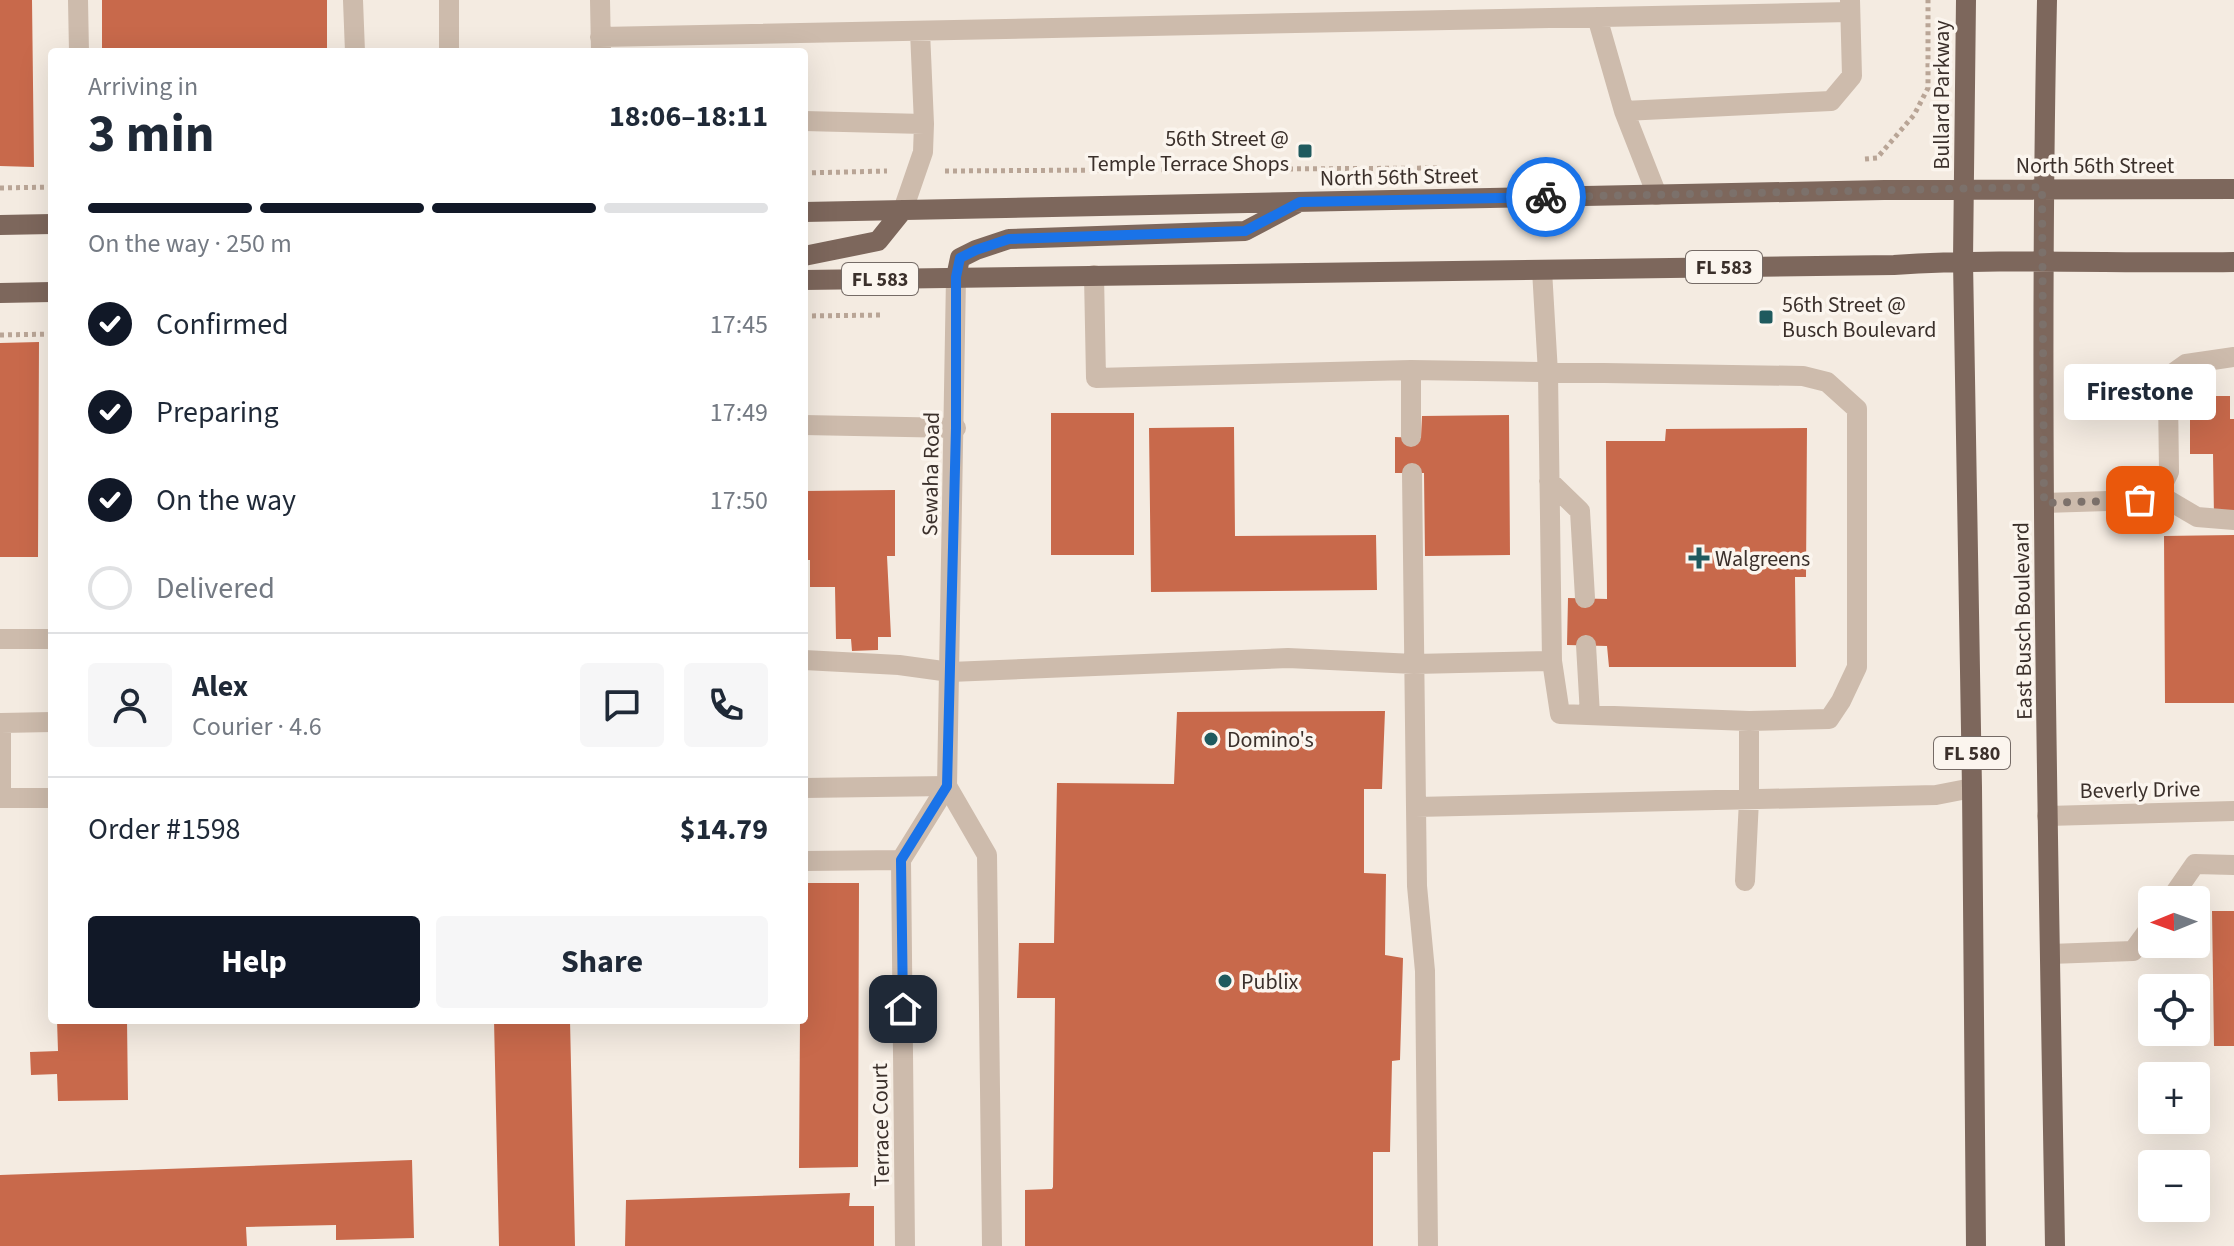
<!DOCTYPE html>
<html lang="en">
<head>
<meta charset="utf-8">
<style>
  :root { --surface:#fff; --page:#f6f6f7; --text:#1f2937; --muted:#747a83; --line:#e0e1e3; --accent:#111827 }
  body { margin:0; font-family:"Source Sans 3",sans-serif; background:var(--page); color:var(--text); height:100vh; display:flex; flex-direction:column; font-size:30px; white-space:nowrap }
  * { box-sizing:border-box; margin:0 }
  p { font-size:26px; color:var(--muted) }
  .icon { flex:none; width:44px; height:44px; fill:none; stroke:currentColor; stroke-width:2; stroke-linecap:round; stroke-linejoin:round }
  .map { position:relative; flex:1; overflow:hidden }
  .side { position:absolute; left:48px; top:48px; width:760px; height:976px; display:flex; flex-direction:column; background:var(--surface); border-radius:8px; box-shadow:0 8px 32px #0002 }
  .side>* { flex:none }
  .needle { width:52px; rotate:269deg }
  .fabs { position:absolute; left:2138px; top:886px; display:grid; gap:16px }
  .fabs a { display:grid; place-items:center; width:72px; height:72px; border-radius:8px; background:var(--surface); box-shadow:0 8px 32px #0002; font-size:40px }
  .pin { position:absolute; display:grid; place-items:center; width:68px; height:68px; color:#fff; margin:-34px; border-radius:16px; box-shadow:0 4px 12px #0006 }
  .courier { position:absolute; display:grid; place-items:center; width:80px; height:80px; margin:-40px; border:6px solid #1a73e8; border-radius:50%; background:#fff; color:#222; box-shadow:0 2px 10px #0007 }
  .bubble { position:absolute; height:56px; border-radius:8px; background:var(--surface); box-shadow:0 8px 32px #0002; font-size:26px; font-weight:700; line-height:56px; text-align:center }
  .overview em { font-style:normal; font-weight:700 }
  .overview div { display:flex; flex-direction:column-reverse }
  .overview { display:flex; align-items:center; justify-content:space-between; height:136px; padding:0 40px }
  h1 { font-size:52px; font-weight:700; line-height:60px }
  .bar { display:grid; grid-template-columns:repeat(4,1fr); gap:12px 8px; align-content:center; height:96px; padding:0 40px }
  .bar i { height:10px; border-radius:6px; background:var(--line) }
  .bar .selected { background:var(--accent) }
  .bar p { grid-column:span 4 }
  .line { display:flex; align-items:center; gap:20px; padding:0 40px; border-top:2px solid var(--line) }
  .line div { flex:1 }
  .round { display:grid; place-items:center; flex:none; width:84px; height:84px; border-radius:8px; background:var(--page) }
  ol { padding:0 40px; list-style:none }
  li { display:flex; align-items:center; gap:24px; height:88px }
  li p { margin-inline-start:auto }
  li .icon { padding:8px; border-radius:50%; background:var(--accent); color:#fff; stroke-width:4 }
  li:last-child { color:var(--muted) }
  li i { width:44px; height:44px; border:4px solid var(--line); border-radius:50% }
  .action { display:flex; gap:16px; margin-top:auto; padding:16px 40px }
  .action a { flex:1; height:92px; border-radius:8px; background:var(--accent); color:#fff; font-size:32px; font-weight:700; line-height:92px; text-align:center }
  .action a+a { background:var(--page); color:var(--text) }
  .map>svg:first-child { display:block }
</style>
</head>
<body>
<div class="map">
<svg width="2234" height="1246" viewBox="0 0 2234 1246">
  <rect width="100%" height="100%" fill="#f4ebe1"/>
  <path fill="#c8694b" d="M 0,0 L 32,0 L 34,167 L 0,166 Z
    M 102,0 L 327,0 L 327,52 L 102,52 Z
    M 39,342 L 38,557 L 0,557 L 0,343 Z
    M 2209,396 L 2230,396 L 2230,419 L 2234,419 L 2234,516 L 2214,516 L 2213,454 L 2190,454 L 2190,419 L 2210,419 Z
    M 1051,413 L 1134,413 L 1134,555 L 1051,555 Z
    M 1509,415 L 1510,555 L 1425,556 L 1424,473 L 1395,473 L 1395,437 L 1421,438 L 1422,416 Z
    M 1234,427 L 1235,536 L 1376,535 L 1377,590 L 1151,592 L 1149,428 Z
    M 1807,428 L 1806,577 L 1795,577 L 1796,667 L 1609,667 L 1607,646 L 1567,645 L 1568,598 L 1607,599 L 1606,441 L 1665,441 L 1666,429 Z
    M 895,490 L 895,556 L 887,556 L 891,637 L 878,637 L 878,650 L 852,651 L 851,639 L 836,639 L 835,587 L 810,587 L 810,560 L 804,560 L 804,491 Z
    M 2234,535 L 2234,703 L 2165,703 L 2164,536 Z
    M 1385,711 L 1382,789 L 1364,789 L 1364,873 L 1386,874 L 1385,955 L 1403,958 L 1400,1060 L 1392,1061 L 1390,1152 L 1373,1152 L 1373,1246 L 1025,1246 L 1025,1190 L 1052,1189 L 1053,1187 L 1055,998 L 1017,998 L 1019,943 L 1054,943 L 1057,783 L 1174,784 L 1177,712 Z
    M 804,883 L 859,883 L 858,1167 L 799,1168 L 800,1020 L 804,1020 Z
    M 2212,911 L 2234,911 L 2234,1046 L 2214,1046 Z
    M 57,1020 L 127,1020 L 128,1100 L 58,1101 L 57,1074 L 31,1075 L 30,1052 L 58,1051 Z
    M 494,1020 L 570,1020 L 575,1246 L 499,1246 Z
    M 412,1160 L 414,1238 L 336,1240 L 336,1225 L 246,1227 L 247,1246 L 0,1246 L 0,1175 Z
    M 850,1193 L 849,1206 L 874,1206 L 874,1246 L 625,1246 L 626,1200 Z"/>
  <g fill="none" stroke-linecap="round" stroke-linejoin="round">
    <path stroke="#b9a596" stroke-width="5" stroke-dasharray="4 4" stroke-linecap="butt" d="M 1865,159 L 1877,158 L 1914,115 L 1928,88 L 1928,0
      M 945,171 L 1439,168
      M 804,173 L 887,171
      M 0,188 L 52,187
      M 804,316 L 883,315
      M 0,335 L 52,334"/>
    <path stroke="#cdbbac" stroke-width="20" d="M 78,0 L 79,52
      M 353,0 L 355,52
      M 449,0 L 449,52
      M 600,0 L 601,52
      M 1597,17 L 1624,111 L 1657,195
      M 600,37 L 1850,12
      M 1624,111 L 1831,101 L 1852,76 L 1850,0
      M 804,121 L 924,124
      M 903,210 L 923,152 L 924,124 L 920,31
      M 1094,275 L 1096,378 L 1411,370 L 1803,376 L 1827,382 L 1857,409 L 1857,667 L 1841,701 L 1829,719 L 1749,721 L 1749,800 L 1745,881
      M 804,425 L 956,428
      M 1411,437 L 1411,370
      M 1412,473 L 1416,807
      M 1549,481 L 1580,511 L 1585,598
      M 2158,494 L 2197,517 L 2234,520
      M 2044,503 L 2140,500 L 2158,494 L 2169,472 L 2168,395 L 2172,374 L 2186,364 L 2234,357
      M 0,639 L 52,639
      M 1586,645 L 1590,715
      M 804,660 L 899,665 L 950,672 L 1288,658 L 1414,664 L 1552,661 L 1548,373 L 1542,270
      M 1552,661 L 1560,714 L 1749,721
      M 804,788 L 947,786 L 987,855 L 992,1246
      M 0,798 L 52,798
      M 1,798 L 1,723 L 52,722
      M 2170,900 L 2195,864 L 2234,865
      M 2050,954 L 2133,951 L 2152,925
      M 1428,1246 L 1425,971 L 1417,886 L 1416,807 L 1936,795 L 1972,788"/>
    <path stroke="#cdbbac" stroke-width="20" d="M 2047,816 L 2234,811
      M 804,861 L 901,860
      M 905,1246 L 901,860 L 947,786 L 956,277"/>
    <path stroke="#7d675c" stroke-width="20" d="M 1966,0 L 1963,261 L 1972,788 L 1976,1246
      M 2047,0 C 2038,415 2048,831 2055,1246
      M 804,212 L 1884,190 L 2234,189
      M 0,225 L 52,224
      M 804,256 L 878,241 L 903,210
      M 956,277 L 960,258 L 976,250 L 1009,239 L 1245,231 L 1296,204
      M 804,280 L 1894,265 C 2007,258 2121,264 2234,262
      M 0,293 L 52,292"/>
  </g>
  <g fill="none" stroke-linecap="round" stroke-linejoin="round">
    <path stroke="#7c716b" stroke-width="8" stroke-dasharray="0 14.4" d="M 1546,197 L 2042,187 L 2044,503 L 2140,500"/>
    <path stroke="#1a73e8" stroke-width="10" d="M 903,1009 L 901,860 L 947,786 L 956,428 L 956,277 L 960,258 L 976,250 L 1009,239 L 1245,231 L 1300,202 L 1546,197"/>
  </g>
  <g fill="#1f5a5e" stroke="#fbf5ee" stroke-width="3">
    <rect x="1297" y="143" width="16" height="16" rx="4"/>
    <rect x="1758" y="309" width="16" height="16" rx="4"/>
    <path d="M1695 546h8v8h8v8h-8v8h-8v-8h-8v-8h8z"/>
    <circle cx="1211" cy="739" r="8"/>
    <circle cx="1225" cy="981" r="8"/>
  </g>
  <g text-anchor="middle" stroke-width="7" stroke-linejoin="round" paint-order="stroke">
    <g fill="#fbf5ee" stroke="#756b66" stroke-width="2">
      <rect x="1686" y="251" width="76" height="32" rx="6"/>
      <rect x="842" y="263" width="76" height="32" rx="6"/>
      <rect x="1934" y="737" width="76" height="32" rx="6"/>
    </g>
    <g font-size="20" font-weight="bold" fill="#3b302b">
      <text x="1724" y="274">FL 583</text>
      <text x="880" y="286">FL 583</text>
      <text x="1972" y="760">FL 580</text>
    </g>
    <g font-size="22" fill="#3b302b" stroke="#fbf5ee">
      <text transform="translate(1941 95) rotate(-90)" y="8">Bullard Parkway</text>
      <text x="2095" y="173">North 56th Street</text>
      <text transform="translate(1399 176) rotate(-1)" y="8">North 56th Street</text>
      <text transform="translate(930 474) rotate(-89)" y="8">Sewaha Road</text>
      <text transform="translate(2022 621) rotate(-91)" y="8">East Busch Boulevard</text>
      <text transform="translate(2140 789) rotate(-1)" y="8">Beverly Drive</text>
      <text transform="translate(880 1125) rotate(-91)" y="8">Terrace Court</text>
    </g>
    <g font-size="22" fill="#3b302b" stroke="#fbf5ee" text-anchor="start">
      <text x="1289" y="146" text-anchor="end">56th Street @<tspan x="1289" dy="25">Temple Terrace Shops</tspan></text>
      <text x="1782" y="312">56th Street @<tspan x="1782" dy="25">Busch Boulevard</tspan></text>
      <text x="1715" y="566">Walgreens</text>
      <text x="1227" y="747">Domino's</text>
      <text x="1241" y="989">Publix</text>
    </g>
  </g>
</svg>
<div class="fabs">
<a><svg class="needle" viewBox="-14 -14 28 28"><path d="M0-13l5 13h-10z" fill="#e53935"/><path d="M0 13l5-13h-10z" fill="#747a83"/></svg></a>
<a><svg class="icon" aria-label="locate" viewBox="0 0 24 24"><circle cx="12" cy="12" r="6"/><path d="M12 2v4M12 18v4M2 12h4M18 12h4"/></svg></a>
<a>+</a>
<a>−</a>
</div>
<div class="pin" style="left:2140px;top:500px;background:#ea580c"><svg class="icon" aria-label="bag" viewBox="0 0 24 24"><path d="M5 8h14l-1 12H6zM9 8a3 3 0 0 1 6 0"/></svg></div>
<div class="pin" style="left:903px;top:1009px;background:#1f2937"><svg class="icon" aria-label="home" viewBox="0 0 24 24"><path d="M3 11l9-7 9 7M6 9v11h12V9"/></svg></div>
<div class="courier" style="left:1546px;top:197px"><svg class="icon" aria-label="bike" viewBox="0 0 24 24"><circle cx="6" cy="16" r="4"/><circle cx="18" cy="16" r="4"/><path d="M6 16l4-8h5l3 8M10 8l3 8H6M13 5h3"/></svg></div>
<div class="bubble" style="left:2064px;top:364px;width:152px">Firestone</div>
<section class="side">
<div class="overview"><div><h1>3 min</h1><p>Arriving in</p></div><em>18:06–18:11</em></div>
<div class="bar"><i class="selected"></i><i class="selected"></i><i class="selected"></i><i></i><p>On the way · 250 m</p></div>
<ol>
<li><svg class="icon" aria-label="check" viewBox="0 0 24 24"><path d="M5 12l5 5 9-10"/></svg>Confirmed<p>17:45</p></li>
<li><svg class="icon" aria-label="check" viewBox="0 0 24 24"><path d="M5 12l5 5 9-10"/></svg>Preparing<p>17:49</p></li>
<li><svg class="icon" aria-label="check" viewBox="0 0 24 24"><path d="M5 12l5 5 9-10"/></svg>On the way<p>17:50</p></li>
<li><i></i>Delivered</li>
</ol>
<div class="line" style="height:144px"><a class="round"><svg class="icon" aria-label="person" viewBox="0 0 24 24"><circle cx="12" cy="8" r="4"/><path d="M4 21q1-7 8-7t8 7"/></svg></a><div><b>Alex</b><p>Courier · 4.6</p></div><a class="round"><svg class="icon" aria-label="chat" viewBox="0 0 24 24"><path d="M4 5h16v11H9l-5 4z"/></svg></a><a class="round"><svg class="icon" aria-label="phone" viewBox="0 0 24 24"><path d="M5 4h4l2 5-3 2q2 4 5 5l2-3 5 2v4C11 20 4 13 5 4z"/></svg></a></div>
<div class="line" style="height:104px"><div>Order #1598</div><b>$14.79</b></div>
<div class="action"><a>Help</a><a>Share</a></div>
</section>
</div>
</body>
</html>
